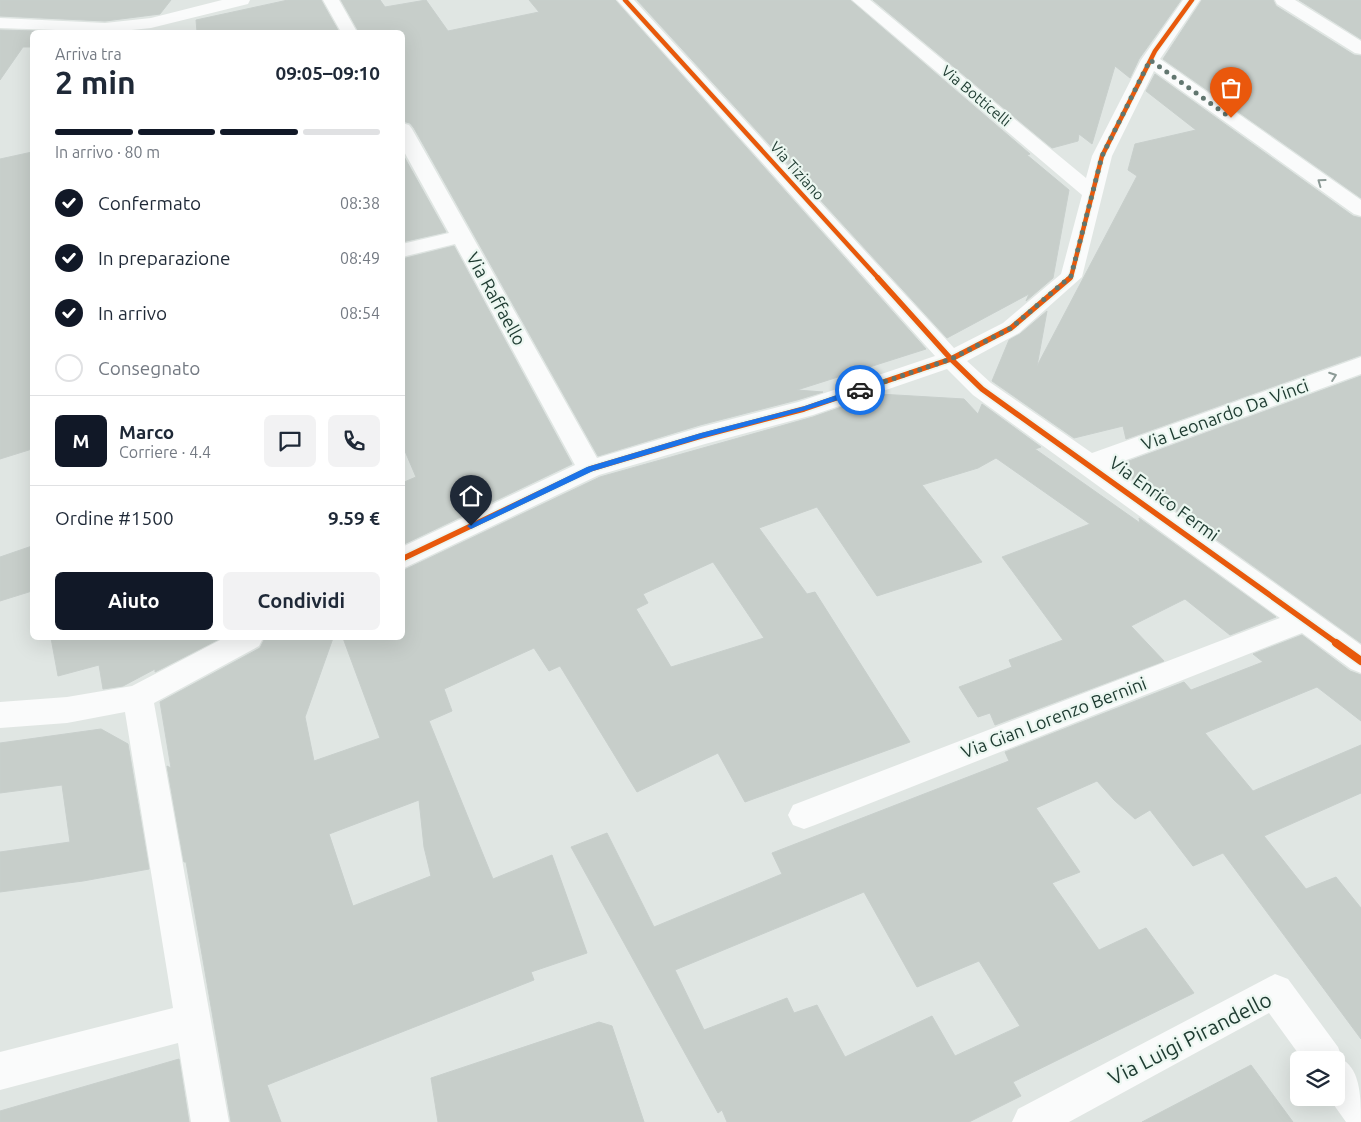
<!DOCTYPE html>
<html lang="it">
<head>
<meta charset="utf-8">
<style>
  :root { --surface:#fff; --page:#f2f2f3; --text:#1f2937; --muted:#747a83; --line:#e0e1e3; --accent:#111827 }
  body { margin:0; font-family:Ubuntu,sans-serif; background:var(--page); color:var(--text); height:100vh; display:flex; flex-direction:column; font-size:19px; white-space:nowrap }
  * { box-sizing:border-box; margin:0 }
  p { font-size:16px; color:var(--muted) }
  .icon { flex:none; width:28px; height:28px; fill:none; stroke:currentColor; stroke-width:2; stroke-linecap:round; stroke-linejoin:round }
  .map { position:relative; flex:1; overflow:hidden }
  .drawer { position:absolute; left:30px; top:30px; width:375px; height:610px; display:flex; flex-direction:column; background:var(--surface); border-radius:8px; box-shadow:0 5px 20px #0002 }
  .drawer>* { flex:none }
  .buttons { position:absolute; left:1290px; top:1051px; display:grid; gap:10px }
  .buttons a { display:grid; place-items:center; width:55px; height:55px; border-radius:8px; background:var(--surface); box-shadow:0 5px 20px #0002; font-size:25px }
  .pin { position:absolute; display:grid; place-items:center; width:42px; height:42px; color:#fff; margin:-51px -21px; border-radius:50% 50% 50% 0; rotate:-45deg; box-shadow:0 0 5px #0007 }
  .pin .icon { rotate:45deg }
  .courier { position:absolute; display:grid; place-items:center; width:50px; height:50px; margin:-25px; border:4px solid #1a73e8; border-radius:50%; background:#fff; color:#222; box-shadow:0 1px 6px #0007 }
  .head em { font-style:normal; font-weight:700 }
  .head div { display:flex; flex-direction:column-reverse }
  .head { display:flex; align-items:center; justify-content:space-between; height:85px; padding:0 25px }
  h1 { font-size:32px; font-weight:700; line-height:38px }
  .bar { display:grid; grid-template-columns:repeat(4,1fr); gap:8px 5px; align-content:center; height:60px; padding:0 25px }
  .bar i { height:6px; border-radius:4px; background:var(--line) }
  .bar .selected { background:var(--accent) }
  .bar p { grid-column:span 4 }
  .line { display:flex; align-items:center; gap:12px; padding:0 25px; border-top:1px solid var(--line) }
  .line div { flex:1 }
  .round { display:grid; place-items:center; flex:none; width:52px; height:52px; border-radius:8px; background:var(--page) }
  ol { padding:0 25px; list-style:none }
  li { display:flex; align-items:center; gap:15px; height:55px }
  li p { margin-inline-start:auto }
  li .icon { padding:5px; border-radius:50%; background:var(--accent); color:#fff; stroke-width:4 }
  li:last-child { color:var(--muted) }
  li i { width:28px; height:28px; border:2px solid var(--line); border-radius:50% }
  .cta { display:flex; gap:10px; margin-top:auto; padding:10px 25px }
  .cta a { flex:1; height:58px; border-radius:8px; background:var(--accent); color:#fff; font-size:20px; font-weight:700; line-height:58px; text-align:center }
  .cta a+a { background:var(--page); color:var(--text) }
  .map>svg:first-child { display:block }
</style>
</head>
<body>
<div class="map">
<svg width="1361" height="1122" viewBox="0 0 1361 1122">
  <rect width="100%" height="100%" fill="#e0e6e3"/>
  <path fill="#c7ceca" stroke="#c8cfcc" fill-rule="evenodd" d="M 0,0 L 171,0 L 160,14 L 105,21 L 0,16 Z
    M 288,0 L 321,0 L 339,32 L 197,32 L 196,20 Z
    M 341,0 L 380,0 L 385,7 L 426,0 L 448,31 L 539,12 L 529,0 L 615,0 L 926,349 L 797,390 L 823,392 L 797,400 L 700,425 L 598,456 L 414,128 L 410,123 L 402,121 L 402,32 L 359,32 Z
    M 637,0 L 850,0 L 1030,154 L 1027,155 L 1069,190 L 1053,278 L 1026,301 L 1029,294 L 947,338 Z
    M 873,0 L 1181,0 L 1139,59 L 1130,78 L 1115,66 L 1092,144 L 1079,134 L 1078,141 L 1052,148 Z
    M 1202,0 L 1273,0 L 1276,6 L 1354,55 L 1361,56 L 1361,198 L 1163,59 Z
    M 1299,0 L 1361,0 L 1361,39 Z
    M 0,30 L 73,32 L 32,32 L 32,47 L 23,47 L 0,80 Z
    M 1155,74 L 1353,216 L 1361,218 L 1361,355 L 1126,439 L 1123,426 L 1074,438 L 992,381 L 1009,340 L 1020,334 L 1047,311 L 1037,366 L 1137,176 L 1128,170 L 1135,144 L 1196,130 L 1146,91 Z
    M 32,152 L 32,449 L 0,459 L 0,159 Z
    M 402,153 L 446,232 L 402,242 Z
    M 454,246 L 572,464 L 402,545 L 402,483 L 416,477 L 402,444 L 402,259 Z
    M 1361,376 L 1361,643 L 1133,480 L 1129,461 Z
    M 879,394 L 964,399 L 978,414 L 982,404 L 1041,447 L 1035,449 L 1140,523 L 1139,518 L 1276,617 L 1230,635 L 1185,599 L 1131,626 L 1164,661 L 995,725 L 990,713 L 978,717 L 959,687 L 1012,667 L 1009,660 L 1063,640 L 1002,557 L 1090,524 L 996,458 L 978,468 L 922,485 L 982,562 L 877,596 L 817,507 L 759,528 L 807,594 L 815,592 L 910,742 L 745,802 L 718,753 L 637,792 L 560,666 L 549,671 L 534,648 L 444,689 L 452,711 L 429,721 L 493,879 L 552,855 L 587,953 L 531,972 L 534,980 L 267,1085 L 281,1122 L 231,1122 L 186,862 L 184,862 L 167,766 L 171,768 L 160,702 L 260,648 L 265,638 L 333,638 L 305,717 L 314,761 L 380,738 L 343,638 L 402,638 L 402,571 L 600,477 L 813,417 ZM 713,562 L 764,638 L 671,667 L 636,609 L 648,603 L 643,594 ZM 419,800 L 424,847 L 431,876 L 353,906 L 329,834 Z
    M 32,546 L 32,591 L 0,601 L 0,557 Z
    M 1302,635 L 1350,671 L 1361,675 L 1361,721 L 1317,687 L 1205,733 L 1253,791 L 1361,745 L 1361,793 L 1264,836 L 1306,889 L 1336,877 L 1361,908 L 1361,1039 L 1223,853 L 1193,866 L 1150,810 L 1135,819 L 1114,800 L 1097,781 L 1036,808 L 1080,872 L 1052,883 L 1099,950 L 1146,928 L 1194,993 L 1013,1082 L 1021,1096 L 969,1122 L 727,1122 L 722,1110 L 718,1113 L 571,847 L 607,833 L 654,927 L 782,874 L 772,853 L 1009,761 L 1005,752 L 1184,682 L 1191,690 L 1263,662 L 1253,654 ZM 864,892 L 917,987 L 979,961 L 1020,1026 L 955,1056 L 932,1016 L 845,1057 L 817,1005 L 794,1013 L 787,998 L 704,1030 L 675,970 Z
    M 51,638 L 221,638 L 155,672 L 155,669 L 123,686 L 103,689 L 99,665 L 58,676 Z
    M 101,729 L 128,744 L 149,869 L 83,881 L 0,892 L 0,852 L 70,842 L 62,785 L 0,793 L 0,743 Z
    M 599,1022 L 612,1026 L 644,1122 L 438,1122 L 431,1078 Z
    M 179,1059 L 189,1122 L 0,1122 L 0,1111 Z
    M 1251,1065 L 1293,1122 L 1142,1122 Z"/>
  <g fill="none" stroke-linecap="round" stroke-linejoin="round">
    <path fill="#fafbfb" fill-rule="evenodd" d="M 222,0 L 250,0 L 248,4 L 151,28 L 112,32 L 0,28 L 0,18 L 105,23 L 151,18 Z
      M 323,0 L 339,0 L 357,32 L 341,32 Z
      M 617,0 L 634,0 L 954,348 L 1003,323 L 1061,274 L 1082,195 L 852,0 L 870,0 L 1086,178 L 1092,156 L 1141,60 L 1183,0 L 1200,0 L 1160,59 L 1361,200 L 1361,216 L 1354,214 L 1154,71 L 1112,156 L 1082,277 L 1019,333 L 967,361 L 991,383 L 1092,453 L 1361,357 L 1361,374 L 1110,466 L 1361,645 L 1361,673 L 1351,669 L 1302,633 L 815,825 L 804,829 L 793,825 L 788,815 L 793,805 L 1280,618 L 973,395 L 947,369 L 813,415 L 705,444 L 599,475 L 402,569 L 402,547 L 575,465 L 455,244 L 402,257 L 402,244 L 449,233 L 402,148 L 402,123 L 409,125 L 412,129 L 597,458 L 701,427 L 798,402 L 935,356 Z
      M 1275,0 L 1295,0 L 1361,41 L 1361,54 L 1355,53 L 1277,4 Z
      M 224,638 L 263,638 L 259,646 L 154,703 L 229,1122 L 191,1122 L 178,1043 L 0,1090 L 0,1052 L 173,1008 L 125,712 L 67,723 L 0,728 L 0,702 L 67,697 L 132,686 Z
      M 1275,974 L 1288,979 L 1338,1047 L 1343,1060 C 1361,1070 1361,1101 1361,1122 L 1346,1122 L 1329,1098 L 1336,1098 L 1336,1060 L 1303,1060 L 1269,1013 L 1069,1122 L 1012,1122 L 1018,1109 Z"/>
    <g stroke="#ecf7f1" stroke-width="7">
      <path id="cycleway-far2" d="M 625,0 L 879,279
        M 1068,279 L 1071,277 L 1102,156 L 1155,51 L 1192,0"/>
    </g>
    <g stroke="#ecf7f1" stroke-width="9">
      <path id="cycleway-far1" d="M 878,278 L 951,359 L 982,389 L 1338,644
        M 402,559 L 590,469 L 701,436 L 804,409 L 951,359 L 1011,328 L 1070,278"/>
    </g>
    <g stroke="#ecf7f1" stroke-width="11">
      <path id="cycleway" d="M 1336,643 L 1361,661"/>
    </g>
    <use href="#cycleway-far2" stroke="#e8590c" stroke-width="4.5"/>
    <use href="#cycleway-far1" stroke="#e8590c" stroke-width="5.5"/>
    <use href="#cycleway" stroke="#e8590c" stroke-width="8"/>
  </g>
  <defs><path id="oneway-chevron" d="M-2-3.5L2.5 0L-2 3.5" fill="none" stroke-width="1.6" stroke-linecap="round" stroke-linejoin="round" transform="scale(1.25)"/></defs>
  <g stroke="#8c9a96">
    <use href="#oneway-chevron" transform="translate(1321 182) rotate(-144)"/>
    <use href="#oneway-chevron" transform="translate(1333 376) rotate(-20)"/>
  </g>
  <path fill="#1a73e8" d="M 860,387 L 863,388 L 863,392 L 806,410 L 702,438 L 593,471 L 473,528 L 471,529 L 467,526 L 587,467 L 701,433 L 802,407 Z"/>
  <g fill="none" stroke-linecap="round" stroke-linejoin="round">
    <path stroke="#61766f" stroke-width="5" stroke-dasharray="0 9" d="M 860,390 L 951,359 L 1011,328 L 1071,276 L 1102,156 L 1150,60 L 1231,118"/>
  </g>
  <g text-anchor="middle" stroke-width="4.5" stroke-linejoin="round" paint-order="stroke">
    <g font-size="15" fill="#1d3a30" stroke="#ecf7f1">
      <text transform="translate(976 96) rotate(40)" y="5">Via Botticelli</text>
      <text transform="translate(797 171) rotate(48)" y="5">Via Tiziano</text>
    </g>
    <g font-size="18" fill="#1d3a30" stroke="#ecf7f1">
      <text transform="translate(496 299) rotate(61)" y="6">Via Raffaello</text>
      <text transform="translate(1225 415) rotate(-20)" y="6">Via Leonardo Da Vinci</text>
      <text transform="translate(1164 499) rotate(36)" y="6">Via Enrico Fermi</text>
      <text transform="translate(1054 718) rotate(-21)" y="6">Via Gian Lorenzo Bernini</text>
    </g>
    <g font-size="21" fill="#1d3a30" stroke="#ecf7f1">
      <text transform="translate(1190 1039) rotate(-27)" y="7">Via Luigi Pirandello</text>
    </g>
  </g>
</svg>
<div class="buttons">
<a><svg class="icon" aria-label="layers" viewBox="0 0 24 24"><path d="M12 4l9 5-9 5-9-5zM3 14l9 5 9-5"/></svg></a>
</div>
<div class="pin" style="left:1231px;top:118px;background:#ea580c"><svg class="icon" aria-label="bag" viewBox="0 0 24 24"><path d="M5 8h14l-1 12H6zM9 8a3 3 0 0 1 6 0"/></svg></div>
<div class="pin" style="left:471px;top:526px;background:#1f2937"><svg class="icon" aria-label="home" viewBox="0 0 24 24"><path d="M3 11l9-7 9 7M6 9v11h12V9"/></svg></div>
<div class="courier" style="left:860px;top:390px"><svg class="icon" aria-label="car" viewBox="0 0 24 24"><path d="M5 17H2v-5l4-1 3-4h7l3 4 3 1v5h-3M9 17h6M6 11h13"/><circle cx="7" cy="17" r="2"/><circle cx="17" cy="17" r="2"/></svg></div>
<section class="drawer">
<div class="head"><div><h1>2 min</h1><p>Arriva tra</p></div><em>09:05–09:10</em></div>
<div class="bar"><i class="selected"></i><i class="selected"></i><i class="selected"></i><i></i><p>In arrivo · 80 m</p></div>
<ol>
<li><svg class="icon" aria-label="check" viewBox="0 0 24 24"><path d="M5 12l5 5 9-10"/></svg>Confermato<p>08:38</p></li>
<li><svg class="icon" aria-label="check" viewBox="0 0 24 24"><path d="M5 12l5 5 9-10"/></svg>In preparazione<p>08:49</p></li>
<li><svg class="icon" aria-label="check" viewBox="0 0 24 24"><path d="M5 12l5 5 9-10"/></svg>In arrivo<p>08:54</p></li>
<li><i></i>Consegnato</li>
</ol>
<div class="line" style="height:90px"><b class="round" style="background:var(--accent);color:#fff">M</b><div><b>Marco</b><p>Corriere · 4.4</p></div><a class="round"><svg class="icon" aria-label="chat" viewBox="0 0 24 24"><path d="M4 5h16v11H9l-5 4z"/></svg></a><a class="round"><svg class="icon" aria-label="phone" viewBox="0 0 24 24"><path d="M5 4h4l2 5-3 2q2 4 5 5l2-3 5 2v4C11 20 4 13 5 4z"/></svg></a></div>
<div class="line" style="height:65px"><div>Ordine #1500</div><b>9.59 €</b></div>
<div class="cta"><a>Aiuto</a><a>Condividi</a></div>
</section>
</div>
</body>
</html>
